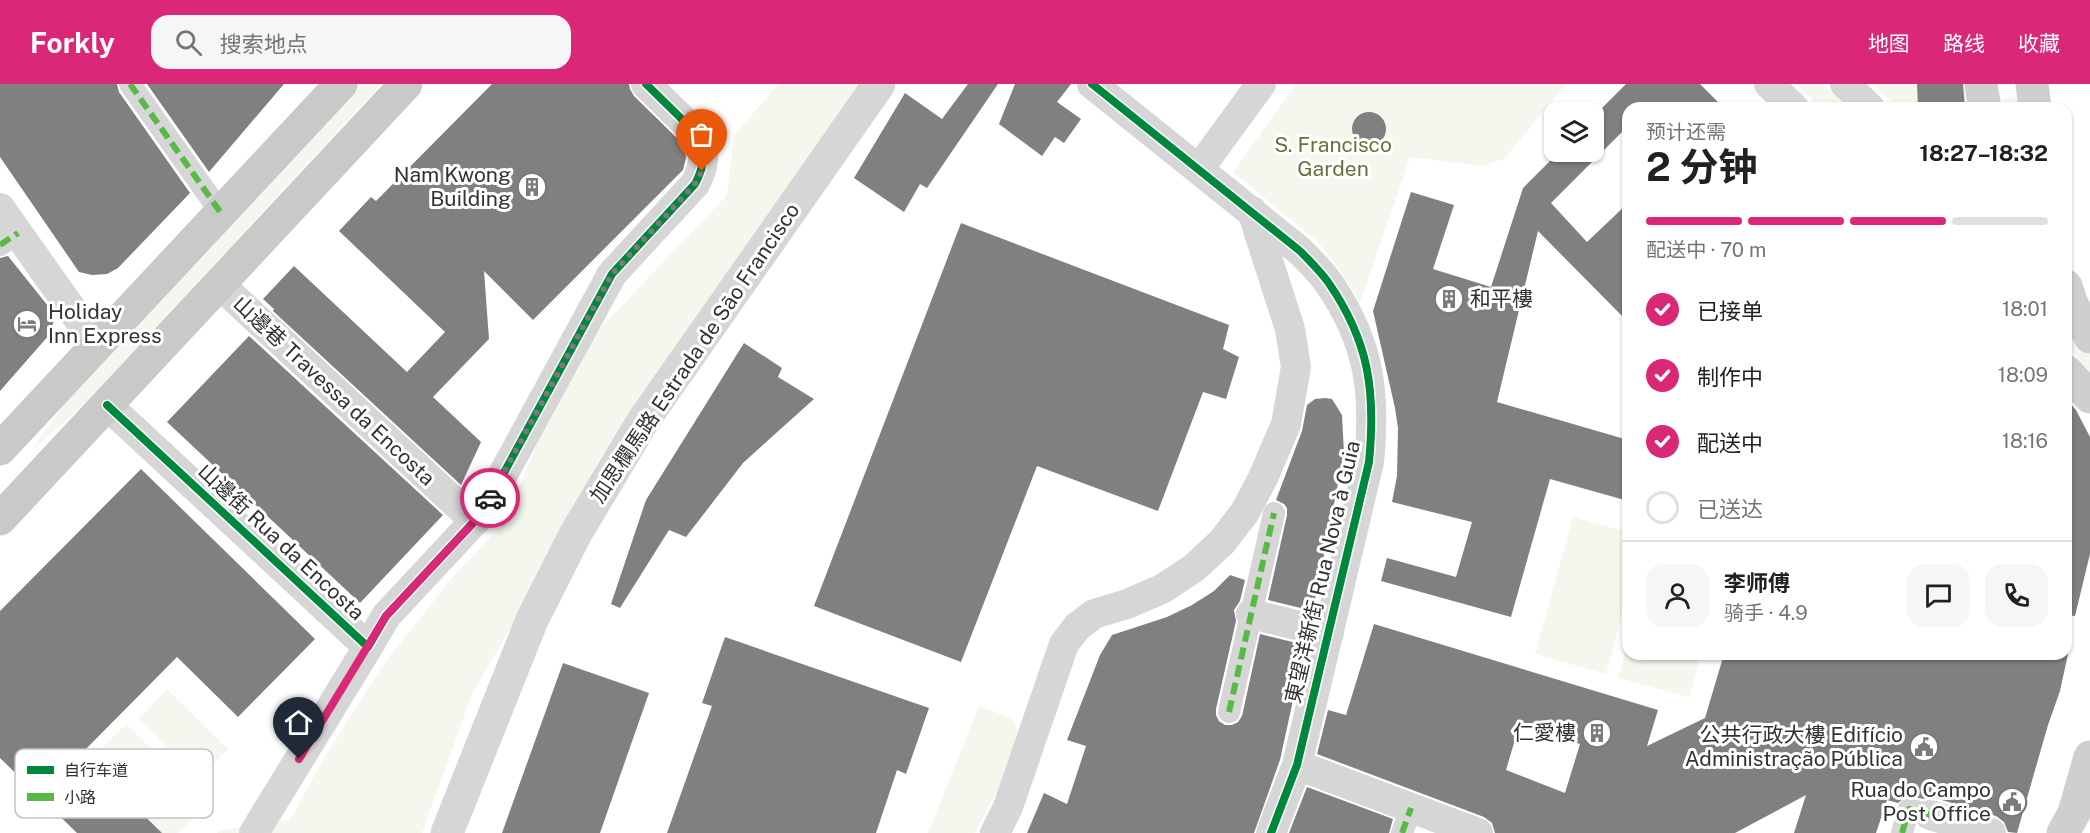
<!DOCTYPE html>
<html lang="zh">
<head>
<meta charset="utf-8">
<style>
  :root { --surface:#fff; --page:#f6f6f6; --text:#202124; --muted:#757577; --line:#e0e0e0; --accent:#db2777 }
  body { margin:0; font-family:"Public Sans","Noto Sans SC",sans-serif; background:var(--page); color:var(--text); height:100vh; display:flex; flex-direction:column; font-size:22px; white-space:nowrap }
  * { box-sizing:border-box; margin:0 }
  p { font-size:20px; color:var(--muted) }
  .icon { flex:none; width:33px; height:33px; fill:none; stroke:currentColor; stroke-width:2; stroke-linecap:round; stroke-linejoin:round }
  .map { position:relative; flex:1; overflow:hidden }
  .drawer { position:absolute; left:1622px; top:18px; width:450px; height:558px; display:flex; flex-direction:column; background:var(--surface); border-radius:18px; box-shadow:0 2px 4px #0004 }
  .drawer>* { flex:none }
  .buttons { position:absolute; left:1544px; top:18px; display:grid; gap:12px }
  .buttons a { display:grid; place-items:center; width:60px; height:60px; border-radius:12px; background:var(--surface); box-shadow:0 2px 4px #0004; font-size:30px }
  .pin { position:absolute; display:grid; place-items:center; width:51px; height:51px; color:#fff; margin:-62px -26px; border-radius:50% 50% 50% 0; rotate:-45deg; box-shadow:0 0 6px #0007 }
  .pin .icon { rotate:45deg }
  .courier { position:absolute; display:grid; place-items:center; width:60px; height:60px; margin:-30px; border:4px solid #db2777; border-radius:50%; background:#fff; color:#222; box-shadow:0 2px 8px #0007 }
  .overview em { font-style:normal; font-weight:700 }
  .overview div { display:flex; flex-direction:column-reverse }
  .overview { display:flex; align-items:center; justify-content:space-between; height:102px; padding:0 24px }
  h1 { font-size:39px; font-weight:700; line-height:45px }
  .bar { display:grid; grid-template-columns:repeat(4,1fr); gap:9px 6px; align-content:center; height:72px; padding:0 24px }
  .bar i { height:8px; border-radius:4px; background:var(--line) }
  .bar .selected { background:var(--accent) }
  .bar p { grid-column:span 4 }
  .line { display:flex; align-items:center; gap:15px; padding:0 24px; border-top:2px solid var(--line) }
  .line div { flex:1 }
  .round { display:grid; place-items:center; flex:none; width:63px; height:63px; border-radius:18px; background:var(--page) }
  ol { padding:0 24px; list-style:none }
  li { display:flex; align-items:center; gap:18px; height:66px }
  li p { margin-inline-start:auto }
  li .icon { padding:6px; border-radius:50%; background:var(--accent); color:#fff; stroke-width:4 }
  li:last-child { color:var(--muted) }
  li i { width:33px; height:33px; border:3px solid var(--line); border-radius:50% }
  header { display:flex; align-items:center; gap:36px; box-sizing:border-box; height:84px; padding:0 30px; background:var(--accent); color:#fff }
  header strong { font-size:28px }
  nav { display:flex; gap:33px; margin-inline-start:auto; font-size:21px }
  .search { width:420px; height:54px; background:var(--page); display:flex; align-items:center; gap:15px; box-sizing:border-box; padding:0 21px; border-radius:18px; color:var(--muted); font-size:22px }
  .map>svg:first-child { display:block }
</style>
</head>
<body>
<header>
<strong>Forkly</strong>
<div class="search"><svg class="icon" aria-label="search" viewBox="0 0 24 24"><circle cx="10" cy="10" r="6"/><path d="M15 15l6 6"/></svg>搜索地点</div>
<nav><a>地图</a><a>路线</a><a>收藏</a></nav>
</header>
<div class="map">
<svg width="2090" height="749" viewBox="0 0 2090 749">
  <rect width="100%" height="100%" fill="#fff"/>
  <path fill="#f5f6ed" d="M 358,0 L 381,0 L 89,316 L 31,367 L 79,298 L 162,213 Z
    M 779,0 L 861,0 L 643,315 L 472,610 L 422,749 L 217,749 L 219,747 L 290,736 L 324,674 L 383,581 L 452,494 L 504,439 L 573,273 L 727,111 L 734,51 Z
    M 1296,0 L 1566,0 L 1504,75 L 1483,82 L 1410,73 L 1360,219 L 1340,186 L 1317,157 L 1233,88 Z
    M 1796,0 L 1822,0 L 1847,24 L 1821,24 Z
    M 1874,0 L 1969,0 L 1973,24 L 1898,24 Z
    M 2019,12 L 2021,24 L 2004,24 L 2002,15 Z
    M 2066,235 L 2090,269 L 2090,288 L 2066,261 Z
    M 1573,433 L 1627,448 L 1627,512 L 1606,590 L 1535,570 Z
    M 1627,561 L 1628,570 L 1701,570 L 1689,613 L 1618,594 Z
    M 167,605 L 228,665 L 199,694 L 139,635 Z
    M 979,622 L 1011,634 L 1019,648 L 1002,698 L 975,749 L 928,749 Z
    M 126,640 L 207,720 L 178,749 L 152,749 L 84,682 Z"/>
  <path fill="#808080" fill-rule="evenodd" d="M 0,0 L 117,0 L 119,8 L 190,109 L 118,184 L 107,190 L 92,191 L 79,188 L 0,73 Z
    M 147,0 L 284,0 L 209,88 Z
    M 492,0 L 629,0 L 630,5 L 634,12 L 683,60 L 686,74 L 683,86 L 533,236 L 484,187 L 489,255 L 433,313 L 481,358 L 461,401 L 273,227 L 274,225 L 263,215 L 294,182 L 407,288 L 445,248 L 339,147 L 371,113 L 376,117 Z
    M 968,0 L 998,0 L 927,104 L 920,100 L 904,128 L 854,94 L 905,9 L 942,35 Z
    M 1015,0 L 1071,0 L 1057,18 L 1081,35 L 1064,59 L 1055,53 L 1042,72 L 999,40 Z
    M 1626,0 L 1700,0 L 1724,24 L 1628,24 L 1628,42 L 1551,119 L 1587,158 L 1628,119 L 1628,238 L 1538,147 L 1497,318 L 1628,356 L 1628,417 L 1550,395 L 1511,533 L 1381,497 L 1387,474 L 1456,493 L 1472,438 L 1392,418 L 1397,392 L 1398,344 L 1395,324 L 1373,227 L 1411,108 L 1454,121 L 1433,185 L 1491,203 L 1523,104 L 1559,68 L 1593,68 L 1593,33 Z
    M 1917,0 L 1963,0 L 1965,24 L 1918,24 Z
    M1352 45a17 17 0 1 1 34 0a17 17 0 1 1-34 0Z
    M 961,139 L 1229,241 L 1223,265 L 1239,273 L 1226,315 L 1203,308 L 1158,427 L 1037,382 L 961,578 L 814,522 Z
    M 8,172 L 48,222 L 54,236 L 50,250 L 0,307 L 0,174 Z
    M 249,252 L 443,431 L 360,519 L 167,338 Z
    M 744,259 L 782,284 L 778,293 L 814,315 L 743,379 L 686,453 L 669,446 L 620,524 L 611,520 L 646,416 Z
    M 1325,314 L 1332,315 L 1342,331 L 1344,369 L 1313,527 L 1268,516 L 1287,431 L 1287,424 L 1284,420 L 1276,416 L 1302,347 L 1307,321 L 1315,315 Z
    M 2066,314 L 2076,326 L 2090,353 L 2090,470 L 2075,532 L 2066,531 Z
    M 141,385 L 315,555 L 238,633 L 177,573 L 81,670 L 162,749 L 77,749 L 0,674 L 0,527 Z
    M 1230,491 L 1245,496 L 1240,517 L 1234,526 L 1236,537 L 1216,625 L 1216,631 L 1219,637 L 1225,641 L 1232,641 L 1238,638 L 1242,632 L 1260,550 L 1305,561 L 1280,676 L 1254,749 L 1027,749 L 1044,709 L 1067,720 L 1086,662 L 1067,656 L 1100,571 L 1112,551 L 1167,533 L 1192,521 L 1214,507 Z
    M 1374,540 L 1658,626 L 1647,662 L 1705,634 L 1724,570 L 2068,570 L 2060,607 L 2048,641 L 2017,749 L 2008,748 L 2004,738 L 1996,732 L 1935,714 L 1924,715 L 1906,712 L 1898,719 L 1887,716 L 1876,749 L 1794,749 L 1806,711 L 1735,749 L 1495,749 L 1492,739 L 1484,733 L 1317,670 L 1328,626 L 1346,631 ZM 1519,642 L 1580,660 L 1565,709 L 1506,686 Z
    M 725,553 L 929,624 L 906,690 L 897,686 L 876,749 L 667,749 L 712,622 L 702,619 Z
    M 563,579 L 649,609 L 600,749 L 502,749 Z
    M 1307,703 L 1393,735 L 1389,749 L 1289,749 Z"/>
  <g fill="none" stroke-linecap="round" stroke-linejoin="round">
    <path stroke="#d6d6d6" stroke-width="22" d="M 130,0 L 221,129
      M 0,161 L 18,149
      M 1229,628 L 1274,429
      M 1402,749 L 1411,724
      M 1902,749 L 1909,725 L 1930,731"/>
    <path stroke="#d6d6d6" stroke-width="30" d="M 1092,0 L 1300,167 C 1310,177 1320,187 1328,198 C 1369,257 1376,307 1369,378 L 1297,681 L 1271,749
      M 1769,0 L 1794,24
      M 1845,0 L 1870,24
      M 1199,85 L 1261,0
      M 0,124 L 97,261
      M 219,200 L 475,437
      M 107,321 L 368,563 L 386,532 L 482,429 L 612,190 L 695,100 C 704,83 707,68 697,50 L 646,0
      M 1251,530 L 1329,549
      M 1297,681 L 1478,749
      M 1930,731 L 1991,749
      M 254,749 L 368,563
      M 995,749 L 1008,723 L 1064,560 L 1077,543 L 1094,530 L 1127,520 L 1162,505 L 1194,484 L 1222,458 L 1245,428 L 1263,394 L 1286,340 L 1296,283 L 1290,245 L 1252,127"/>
    <path stroke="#d6d6d6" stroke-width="33" d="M 447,749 L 532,536 L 576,449 L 643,337 L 879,0"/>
    <path stroke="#cfcfcf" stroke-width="33" d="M 1981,0 L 1985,24
      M 2032,0 L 2035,24
      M 2066,202 L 2071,218 L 2090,253
      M 2066,287 L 2090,313
      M 2063,749 L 2074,729 L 2090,673"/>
    <path stroke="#c9c9c9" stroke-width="33" d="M 0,365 L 341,0
      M 0,435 L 406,0"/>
    <path stroke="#58b947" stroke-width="6" stroke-dasharray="12 6" stroke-linecap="butt" d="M 130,0 L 221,129
      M 0,161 L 18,149
      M 1229,628 L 1274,429
      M 1402,749 L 1411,724
      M 1902,749 L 1909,725 L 1930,731"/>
    <g stroke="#fff" stroke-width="11">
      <path id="cycleway" d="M 1092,0 L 1300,167 C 1310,177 1320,187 1328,198 C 1369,257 1376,307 1369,378 L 1297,681 L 1271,749
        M 107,321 L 368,563 L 386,532 L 482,429 L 612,190 L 695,100 C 704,83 707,68 697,50 L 646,0"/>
    </g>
    <use href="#cycleway" stroke="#00873e" stroke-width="8"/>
  </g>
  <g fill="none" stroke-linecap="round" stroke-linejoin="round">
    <path stroke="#7a7a7a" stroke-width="6" stroke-dasharray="0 10.8" d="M 490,414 L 612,190 L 695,100 L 702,87"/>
    <path stroke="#db2777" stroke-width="8" d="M 299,675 L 386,532 L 475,437 L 490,414"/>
  </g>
  <defs>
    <g id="building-ring" transform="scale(1.5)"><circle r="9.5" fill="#fff" stroke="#7a7a7a" stroke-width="1.5"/><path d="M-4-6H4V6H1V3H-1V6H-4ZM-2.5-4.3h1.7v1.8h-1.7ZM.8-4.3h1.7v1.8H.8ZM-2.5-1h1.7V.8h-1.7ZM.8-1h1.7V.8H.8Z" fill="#7a7a7a"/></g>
    <g id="hotel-ring" transform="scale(1.5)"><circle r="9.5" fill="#fff" stroke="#7a7a7a" stroke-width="1.5"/><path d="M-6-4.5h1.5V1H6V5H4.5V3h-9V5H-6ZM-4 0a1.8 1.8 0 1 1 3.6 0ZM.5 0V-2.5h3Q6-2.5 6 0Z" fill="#7a7a7a"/></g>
    <g id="civic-ring" transform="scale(1.5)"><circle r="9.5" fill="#fff" stroke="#7a7a7a" stroke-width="1.5"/><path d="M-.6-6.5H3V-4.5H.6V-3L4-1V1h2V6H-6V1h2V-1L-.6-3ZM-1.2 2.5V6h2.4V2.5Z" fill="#7a7a7a"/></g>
  </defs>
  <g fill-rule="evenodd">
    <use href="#building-ring" x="532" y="103"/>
    <use href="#building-ring" x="1449" y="215"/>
    <use href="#hotel-ring" x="27" y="240"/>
    <use href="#building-ring" x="1597" y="649"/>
    <use href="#civic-ring" x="1924" y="663"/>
    <use href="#civic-ring" x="2012" y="718"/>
  </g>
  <g text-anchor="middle" stroke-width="6" stroke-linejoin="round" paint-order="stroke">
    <g font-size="21" fill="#63733a" stroke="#fff">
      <text x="1333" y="68">S. Francisco<tspan x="1333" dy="24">Garden</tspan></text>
    </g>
    <g font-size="21" fill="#323232" stroke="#fff" text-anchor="end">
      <text x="511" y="98">Nam Kwong<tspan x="511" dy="24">Building</tspan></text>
      <text x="1470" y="222" text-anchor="start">和平樓</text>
      <text x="48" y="235" text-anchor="start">Holiday<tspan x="48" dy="24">Inn Express</tspan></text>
      <text x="1576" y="656">仁愛樓</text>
      <text x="1903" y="658">公共行政大樓 Edifício<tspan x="1903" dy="24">Administração Pública</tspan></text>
      <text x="1991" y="713">Rua do Campo<tspan x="1991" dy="24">Post Office</tspan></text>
    </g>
    <g font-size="21" fill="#323232" stroke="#fff">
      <text transform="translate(695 269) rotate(-56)" y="7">加思欄馬路 Estrada de São Francisco</text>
      <text transform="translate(334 307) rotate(43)" y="7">山邊巷 Travessa da Encosta</text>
      <text transform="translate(281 458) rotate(43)" y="7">山邊街 Rua da Encosta</text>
      <text transform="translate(1323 488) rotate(-77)" y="7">東望洋新街 Rua Nova à Guia</text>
    </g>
  </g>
  <rect x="15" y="665" width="198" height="69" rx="9" fill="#fff" stroke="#c2c2c2" stroke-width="1.5"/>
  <rect x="27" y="682" width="27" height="8" fill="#00873e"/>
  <rect x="27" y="709" width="27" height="8" fill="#58b947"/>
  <g font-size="16" fill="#323232">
    <text x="64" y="692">自行车道</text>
    <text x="64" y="719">小路</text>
  </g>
</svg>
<div class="buttons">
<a><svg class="icon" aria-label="layers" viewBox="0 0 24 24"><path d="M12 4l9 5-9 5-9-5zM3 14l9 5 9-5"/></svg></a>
</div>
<div class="pin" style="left:702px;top:87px;background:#ea580c"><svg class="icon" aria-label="bag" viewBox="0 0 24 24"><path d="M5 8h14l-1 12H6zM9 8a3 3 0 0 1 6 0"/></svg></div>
<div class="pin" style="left:299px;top:675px;background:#1f2937"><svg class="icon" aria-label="home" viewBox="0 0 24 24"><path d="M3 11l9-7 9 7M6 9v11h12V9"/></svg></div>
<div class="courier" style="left:490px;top:414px"><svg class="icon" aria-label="car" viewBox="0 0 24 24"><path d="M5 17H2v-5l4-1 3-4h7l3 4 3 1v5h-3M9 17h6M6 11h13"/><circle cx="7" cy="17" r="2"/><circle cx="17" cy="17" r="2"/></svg></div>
<section class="drawer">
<div class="overview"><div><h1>2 分钟</h1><p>预计还需</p></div><em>18:27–18:32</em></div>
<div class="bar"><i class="selected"></i><i class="selected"></i><i class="selected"></i><i></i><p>配送中 · 70 m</p></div>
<ol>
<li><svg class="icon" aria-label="check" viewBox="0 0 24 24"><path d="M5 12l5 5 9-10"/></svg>已接单<p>18:01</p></li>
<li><svg class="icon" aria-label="check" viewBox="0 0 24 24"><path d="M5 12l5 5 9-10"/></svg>制作中<p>18:09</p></li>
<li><svg class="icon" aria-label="check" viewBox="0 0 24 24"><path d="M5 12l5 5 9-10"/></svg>配送中<p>18:16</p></li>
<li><i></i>已送达</li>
</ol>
<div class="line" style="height:108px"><a class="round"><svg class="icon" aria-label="person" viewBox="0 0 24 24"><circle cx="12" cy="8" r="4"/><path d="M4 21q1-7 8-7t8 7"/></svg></a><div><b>李师傅</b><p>骑手 · 4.9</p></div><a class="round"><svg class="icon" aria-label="chat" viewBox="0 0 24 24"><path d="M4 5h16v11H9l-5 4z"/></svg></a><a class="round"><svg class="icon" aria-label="phone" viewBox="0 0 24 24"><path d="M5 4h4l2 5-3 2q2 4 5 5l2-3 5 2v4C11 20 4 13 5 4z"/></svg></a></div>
</section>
</div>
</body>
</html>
